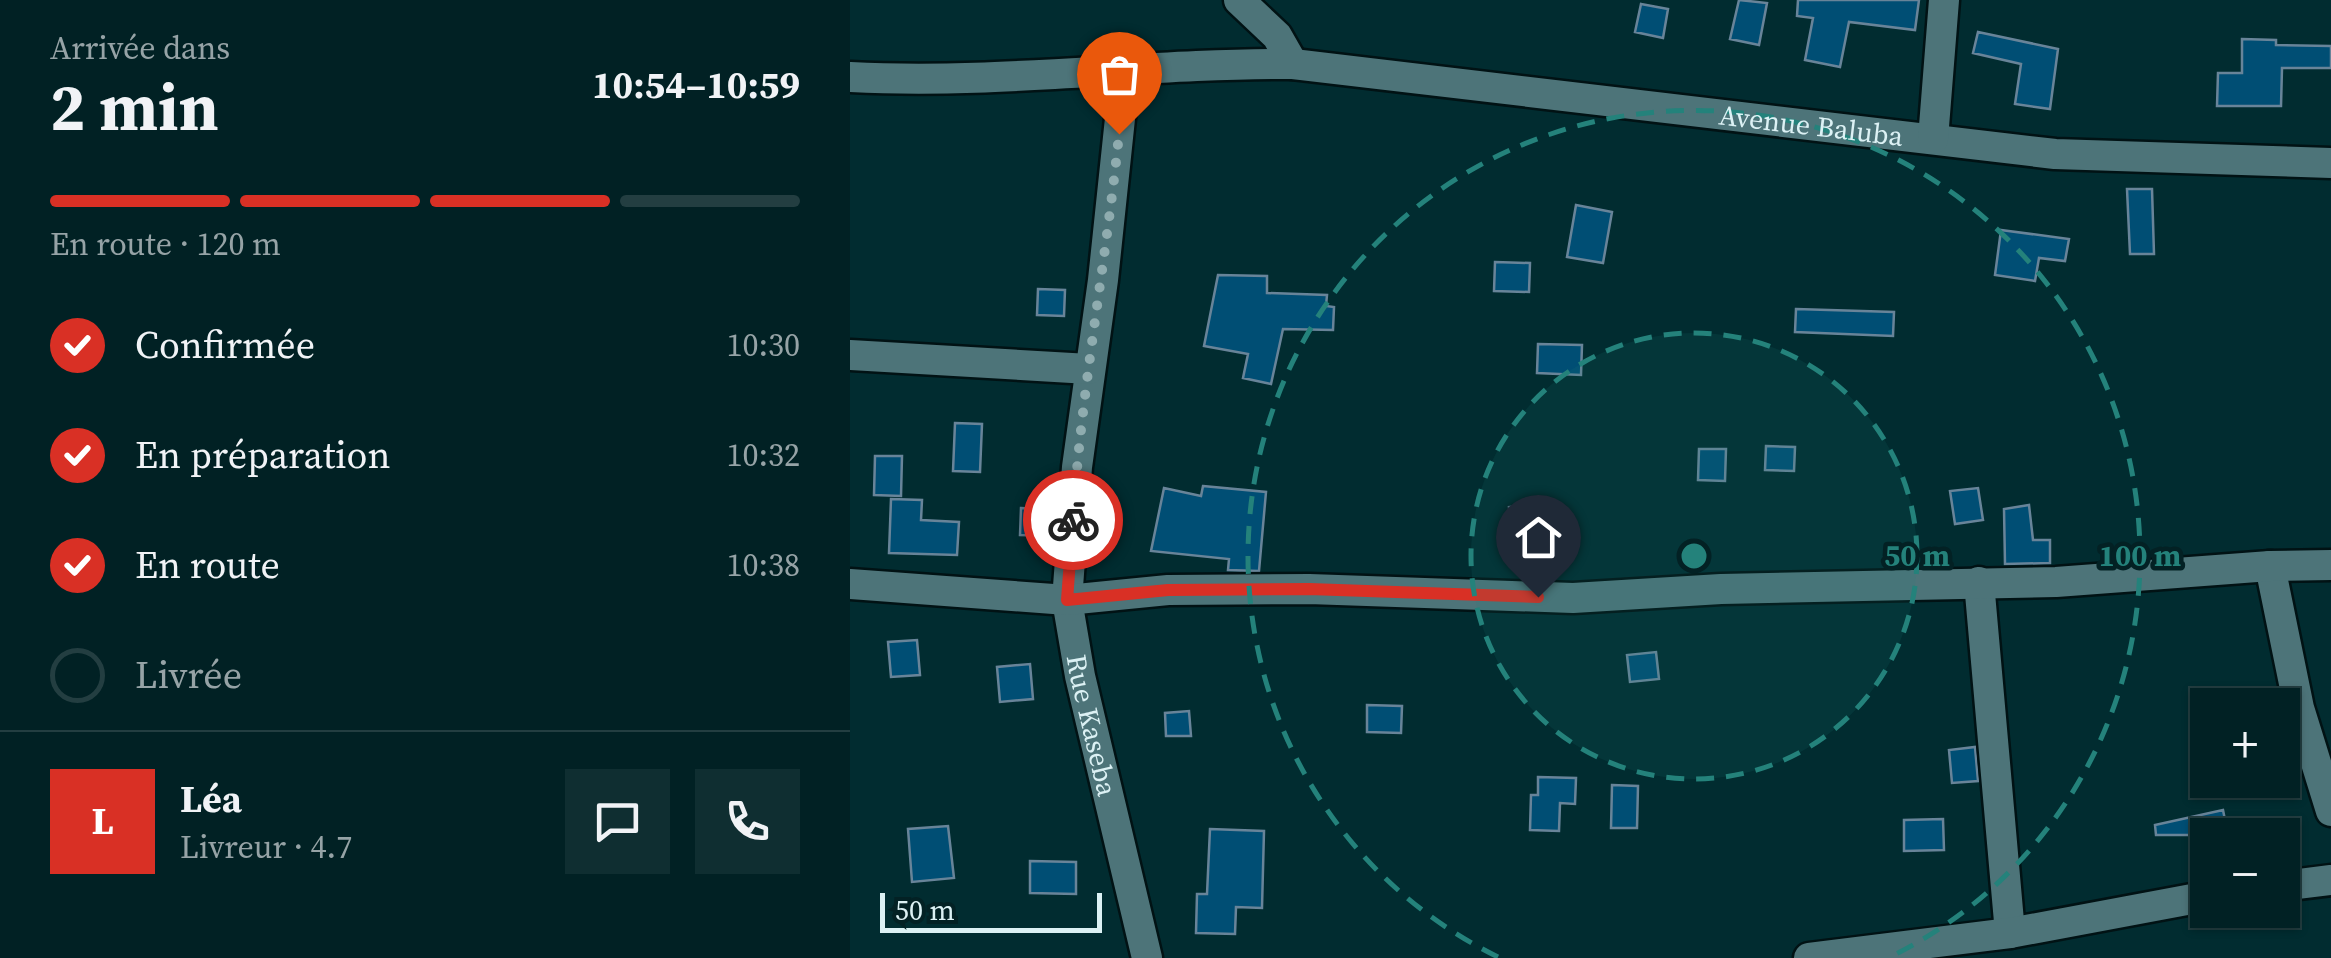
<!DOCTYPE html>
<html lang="fr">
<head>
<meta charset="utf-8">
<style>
  :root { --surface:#012124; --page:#0f2e31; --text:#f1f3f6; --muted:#96a3a6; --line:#233e41; --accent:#d93025 }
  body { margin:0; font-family:"Source Serif 4",serif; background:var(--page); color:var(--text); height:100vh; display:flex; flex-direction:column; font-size:38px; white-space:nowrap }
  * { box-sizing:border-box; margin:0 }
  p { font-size:32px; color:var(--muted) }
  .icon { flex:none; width:55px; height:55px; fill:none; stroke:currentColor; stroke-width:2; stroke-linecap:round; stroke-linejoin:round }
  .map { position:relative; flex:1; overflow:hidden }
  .sheet { display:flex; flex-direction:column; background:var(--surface); width:850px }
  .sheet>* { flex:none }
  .buttons { position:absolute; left:1340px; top:688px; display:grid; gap:20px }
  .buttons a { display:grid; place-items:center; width:110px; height:110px; border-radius:0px; background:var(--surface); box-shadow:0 2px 8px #0004,0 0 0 2px var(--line); font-size:50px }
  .scale { position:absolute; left:30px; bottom:25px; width:222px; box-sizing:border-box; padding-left:10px; border:5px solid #dcf1f4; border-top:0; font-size:28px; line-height:35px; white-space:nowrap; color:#dcf1f4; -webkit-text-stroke:8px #032124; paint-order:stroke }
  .pin { position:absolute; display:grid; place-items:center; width:85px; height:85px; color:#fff; margin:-102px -42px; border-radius:50% 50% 50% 0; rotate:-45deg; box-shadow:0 0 10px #0007 }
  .pin .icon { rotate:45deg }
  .courier { position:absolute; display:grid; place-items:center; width:100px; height:100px; margin:-50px; border:8px solid #d93025; border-radius:50%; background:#fff; color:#222; box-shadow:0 2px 12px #0007 }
  .head em { font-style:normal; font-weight:700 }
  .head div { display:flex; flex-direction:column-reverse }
  .head { display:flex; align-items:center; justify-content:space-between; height:170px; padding:0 50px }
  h1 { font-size:65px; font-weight:700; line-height:75px }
  .bar { display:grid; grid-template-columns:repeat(4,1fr); gap:15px 10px; align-content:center; height:120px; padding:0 50px }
  .bar i { height:12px; border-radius:8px; background:var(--line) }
  .bar .current { background:var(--accent) }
  .bar p { grid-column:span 4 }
  .line { display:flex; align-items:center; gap:25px; padding:0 50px; border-top:2px solid var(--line) }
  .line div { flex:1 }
  .round { display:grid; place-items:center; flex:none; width:105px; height:105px; border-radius:0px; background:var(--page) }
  ol { padding:0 50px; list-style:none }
  li { display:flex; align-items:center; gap:30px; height:110px }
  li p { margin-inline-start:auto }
  li .icon { padding:10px; border-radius:50%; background:var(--accent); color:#fff; stroke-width:4 }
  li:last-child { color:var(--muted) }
  li i { width:55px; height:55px; border:5px solid var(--line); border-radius:50% }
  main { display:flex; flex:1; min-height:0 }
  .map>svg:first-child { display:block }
</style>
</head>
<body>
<main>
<section class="sheet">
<div class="head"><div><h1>2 min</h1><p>Arrivée dans</p></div><em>10:54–10:59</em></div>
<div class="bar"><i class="current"></i><i class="current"></i><i class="current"></i><i></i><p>En route · 120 m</p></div>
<ol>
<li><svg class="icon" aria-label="check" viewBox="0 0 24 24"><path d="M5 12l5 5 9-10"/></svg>Confirmée<p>10:30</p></li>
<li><svg class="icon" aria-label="check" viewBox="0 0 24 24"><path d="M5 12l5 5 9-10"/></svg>En préparation<p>10:32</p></li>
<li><svg class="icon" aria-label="check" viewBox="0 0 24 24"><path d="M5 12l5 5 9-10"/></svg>En route<p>10:38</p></li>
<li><i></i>Livrée</li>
</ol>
<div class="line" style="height:180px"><b class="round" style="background:var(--accent);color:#fff">L</b><div><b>Léa</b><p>Livreur · 4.7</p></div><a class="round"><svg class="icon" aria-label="chat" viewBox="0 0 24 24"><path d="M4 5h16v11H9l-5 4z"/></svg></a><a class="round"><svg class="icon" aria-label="phone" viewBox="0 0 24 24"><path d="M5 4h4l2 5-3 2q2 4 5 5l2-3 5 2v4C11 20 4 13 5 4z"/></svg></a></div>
</section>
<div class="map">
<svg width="1481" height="958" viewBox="0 0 1481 958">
  <rect width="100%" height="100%" fill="#012c30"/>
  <path fill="#004e74" stroke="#688499" stroke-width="2.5" d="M 889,0 L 917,3 L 909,45 L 880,39 Z
    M 948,0 L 1069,0 L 1065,30 L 999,22 L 990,67 L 955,60 L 963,18 L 947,16 Z
    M 791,4 L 818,9 L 813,38 L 785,32 Z
    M 1128,32 L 1208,49 L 1200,109 L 1165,104 L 1171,64 L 1123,53 Z
    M 1392,39 L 1426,40 L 1426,45 L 1481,46 L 1481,68 L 1432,68 L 1431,106 L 1367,106 L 1368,73 L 1392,73 Z
    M 1277,189 L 1302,189 L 1304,254 L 1280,254 Z
    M 726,205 L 762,212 L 753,263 L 717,257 Z
    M 1151,230 L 1219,239 L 1215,261 L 1189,258 L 1185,281 L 1145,275 Z
    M 645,262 L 680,263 L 679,292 L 644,291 Z
    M 368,275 L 417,276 L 417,293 L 477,295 L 476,306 L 484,307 L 483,330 L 433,329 L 421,384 L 393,378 L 398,354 L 354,346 Z
    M 188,289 L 215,290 L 214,316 L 187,315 Z
    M 946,309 L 1044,312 L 1043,336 L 945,332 Z
    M 688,344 L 732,345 L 731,375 L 687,373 Z
    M 105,423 L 132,424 L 130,472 L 103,471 Z
    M 916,446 L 945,447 L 944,471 L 915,470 Z
    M 849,449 L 876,449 L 875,481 L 848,480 Z
    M 25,456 L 52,456 L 51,496 L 24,495 Z
    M 353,486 L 416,492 L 409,571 L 378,570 L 379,559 L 301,551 L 314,488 L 351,496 Z
    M 1128,488 L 1133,520 L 1105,524 L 1100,491 Z
    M 41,499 L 72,500 L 71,520 L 109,522 L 107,555 L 39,553 Z
    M 688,504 L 691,531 L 662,534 L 659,507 Z
    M 1179,505 L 1183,540 L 1200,540 L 1200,563 L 1155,564 L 1154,509 Z
    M 171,508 L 205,510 L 203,536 L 170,535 Z
    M 67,640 L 70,675 L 41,677 L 38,642 Z
    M 806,652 L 809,679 L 780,682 L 777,655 Z
    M 180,664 L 183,699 L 150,702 L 147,667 Z
    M 517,705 L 552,706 L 551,733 L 517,732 Z
    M 339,711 L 341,736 L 316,736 L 315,713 Z
    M 1125,747 L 1128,781 L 1102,783 L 1099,750 Z
    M 688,777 L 726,778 L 725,804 L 710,803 L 709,831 L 680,830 L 681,795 L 688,795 Z
    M 762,785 L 788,786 L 787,828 L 761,828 Z
    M 1373,810 L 1378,835 L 1306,835 L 1305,825 Z
    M 1093,819 L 1094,850 L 1054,851 L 1054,820 Z
    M 98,826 L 104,878 L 62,882 L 58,829 Z
    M 360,829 L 414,831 L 412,908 L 386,907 L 385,934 L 346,933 L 347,894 L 357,894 Z
    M 180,861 L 226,862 L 226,894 L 180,893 Z"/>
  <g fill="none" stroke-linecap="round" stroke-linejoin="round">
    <g stroke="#011214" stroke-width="35">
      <g id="street">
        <path d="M 389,0 L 427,36 L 443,64"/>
        <path id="s1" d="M 275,71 L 253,280 L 227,467 L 217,600 L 230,676 L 297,958"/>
        <path id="s2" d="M 0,77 C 148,85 295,63 443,64 L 1205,154 L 1481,163"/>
        <path d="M 1083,139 L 1094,0"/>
        <path d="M 0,355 L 239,369"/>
        <path d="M 1420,566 L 1449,708 L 1481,811"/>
        <path d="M 1129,582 L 1160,933"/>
        <path d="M 0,584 L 217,600 L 318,590 L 459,589 L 723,598 L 871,589 L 1206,582 L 1420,566 L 1481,565"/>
        <path d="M 1432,886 L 1481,880"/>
        <path d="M 959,958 L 1160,933 L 1358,896"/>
      </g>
    </g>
    <use href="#street" stroke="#4d7479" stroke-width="30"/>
  </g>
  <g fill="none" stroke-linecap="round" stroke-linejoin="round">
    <path stroke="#8facaf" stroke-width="10" stroke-dasharray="0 18" d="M 223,520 C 231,391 256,263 269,134"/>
    <path stroke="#d93025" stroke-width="12" d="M 223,520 L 217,600 L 318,590 L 459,589 L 688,597"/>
  </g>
  <circle cx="844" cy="556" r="223" fill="#24827b" fill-opacity=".12"/>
  <g fill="none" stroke="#24827b" stroke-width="5" stroke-dasharray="18 12">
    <circle cx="844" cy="556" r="223"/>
    <path d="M648 957A446 446 0 1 1 1040 957"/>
  </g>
  <g text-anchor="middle" stroke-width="9" stroke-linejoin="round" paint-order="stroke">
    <g font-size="28" fill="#dcf1f4" stroke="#032124">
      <text dy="10" stroke="none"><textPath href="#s2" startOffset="965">Avenue Baluba</textPath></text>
      <text dy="10" stroke="none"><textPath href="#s1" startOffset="660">Rue Kaseba</textPath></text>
    </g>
  </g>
  <circle cx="844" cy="556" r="15" fill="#24827b" stroke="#032124" stroke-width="5"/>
  <g font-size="30" text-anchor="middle" font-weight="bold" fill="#24827b" stroke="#032124" stroke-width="9" stroke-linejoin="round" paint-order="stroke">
    <text x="1067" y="566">50 m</text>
    <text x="1290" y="566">100 m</text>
  </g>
</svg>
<div class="buttons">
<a>+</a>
<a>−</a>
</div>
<div class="scale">50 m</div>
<div class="pin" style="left:269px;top:134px;background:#ea580c"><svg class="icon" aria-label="bag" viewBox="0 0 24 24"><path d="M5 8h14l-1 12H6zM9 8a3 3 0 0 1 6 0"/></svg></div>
<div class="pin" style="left:688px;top:597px;background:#1f2937"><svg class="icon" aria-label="home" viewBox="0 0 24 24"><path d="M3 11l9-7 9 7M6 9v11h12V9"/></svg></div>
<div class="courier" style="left:223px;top:520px"><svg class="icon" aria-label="bike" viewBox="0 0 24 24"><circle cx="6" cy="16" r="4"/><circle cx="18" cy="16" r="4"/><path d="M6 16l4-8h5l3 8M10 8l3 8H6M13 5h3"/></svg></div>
</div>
</main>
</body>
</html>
